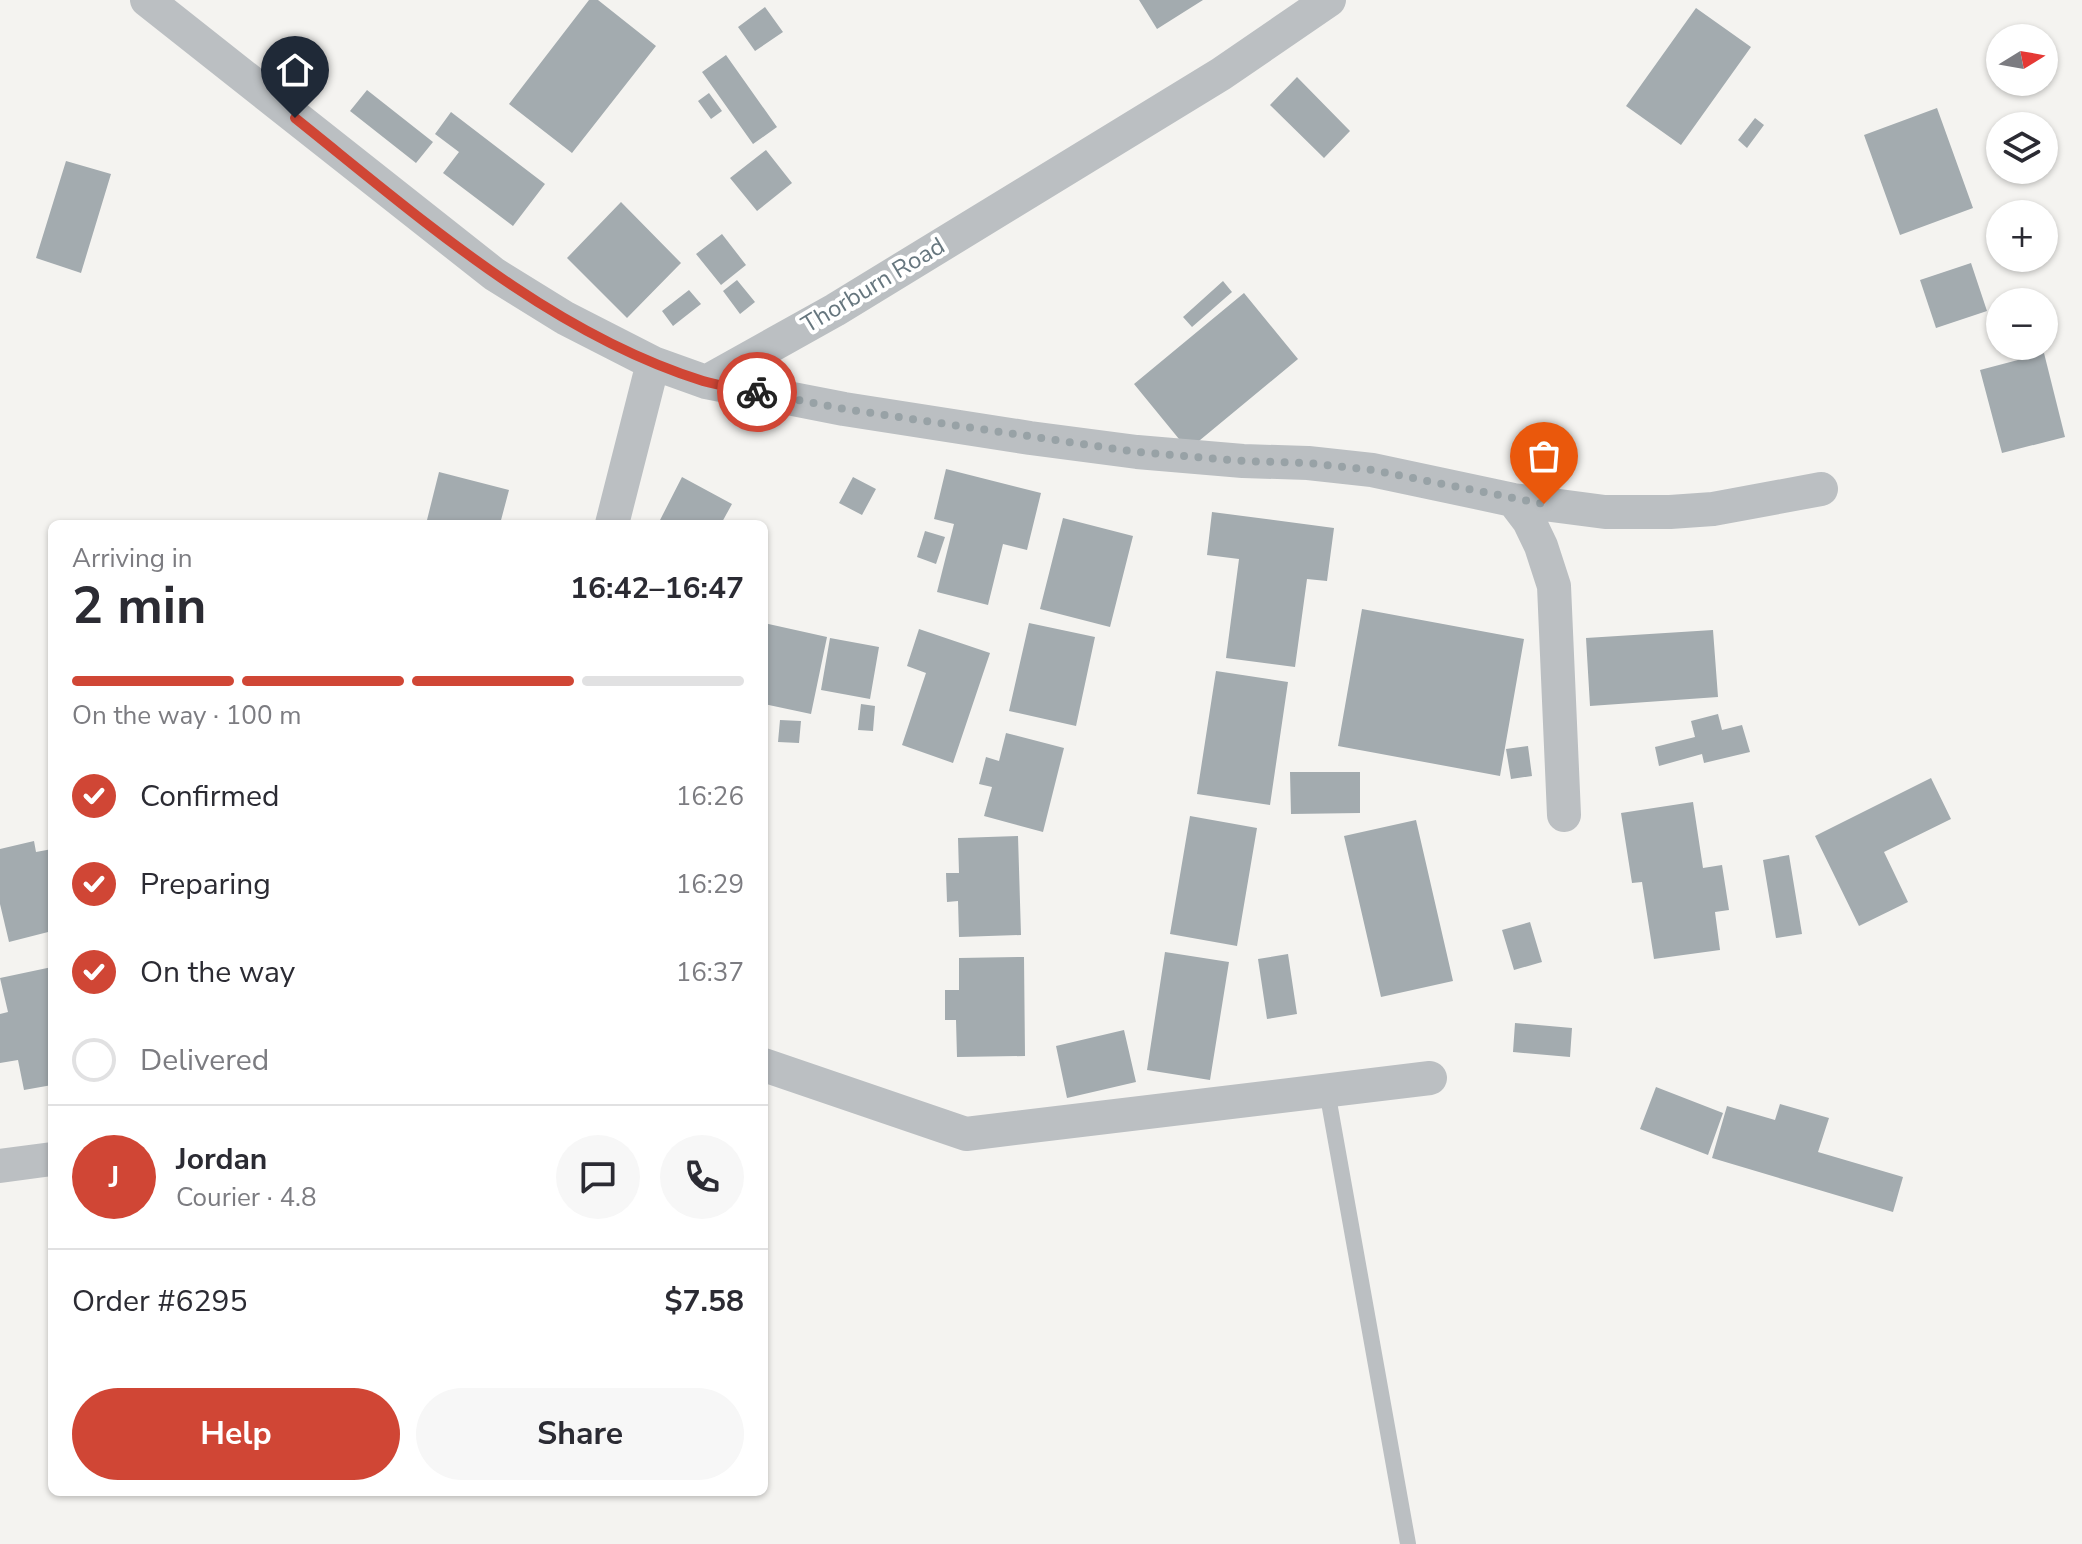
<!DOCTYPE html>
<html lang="en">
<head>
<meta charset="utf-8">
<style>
  :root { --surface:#fff; --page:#f7f7f7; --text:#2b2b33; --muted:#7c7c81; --line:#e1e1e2; --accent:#d04635 }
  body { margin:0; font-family:"Nunito Sans",sans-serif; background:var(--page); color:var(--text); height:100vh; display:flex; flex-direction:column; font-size:30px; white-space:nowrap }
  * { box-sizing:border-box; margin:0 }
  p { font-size:26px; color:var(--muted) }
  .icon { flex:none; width:44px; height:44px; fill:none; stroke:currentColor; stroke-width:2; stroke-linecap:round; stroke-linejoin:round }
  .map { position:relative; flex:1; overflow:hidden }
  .drawer { position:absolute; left:48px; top:520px; width:720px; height:976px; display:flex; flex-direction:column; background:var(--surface); border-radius:12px; box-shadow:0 2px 6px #0004 }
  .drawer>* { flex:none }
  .needle { width:52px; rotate:79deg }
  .controls { position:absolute; left:1986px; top:24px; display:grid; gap:16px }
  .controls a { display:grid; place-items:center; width:72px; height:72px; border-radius:50%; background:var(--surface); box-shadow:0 2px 6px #0004; font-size:40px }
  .pin { position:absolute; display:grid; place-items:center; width:68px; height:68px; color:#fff; margin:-82px -34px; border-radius:50% 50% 50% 0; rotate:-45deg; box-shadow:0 0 8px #0007 }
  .pin .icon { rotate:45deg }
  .courier { position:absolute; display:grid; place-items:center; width:80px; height:80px; margin:-40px; border:6px solid #d04635; border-radius:50%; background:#fff; color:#222; box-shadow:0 2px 10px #0007 }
  .headline em { font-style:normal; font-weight:700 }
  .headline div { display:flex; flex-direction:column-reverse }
  .headline { display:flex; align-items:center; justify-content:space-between; height:136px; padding:0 24px }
  h1 { font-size:52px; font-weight:700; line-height:60px }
  .bar { display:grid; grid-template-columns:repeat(4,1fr); gap:12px 8px; align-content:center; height:96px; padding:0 24px }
  .bar i { height:10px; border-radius:6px; background:var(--line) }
  .bar .active { background:var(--accent) }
  .bar p { grid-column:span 4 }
  .line { display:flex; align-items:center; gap:20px; padding:0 24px; border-top:2px solid var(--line) }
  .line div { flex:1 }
  .round { display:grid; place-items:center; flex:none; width:84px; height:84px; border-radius:42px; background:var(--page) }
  ol { padding:0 24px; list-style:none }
  li { display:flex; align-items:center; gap:24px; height:88px }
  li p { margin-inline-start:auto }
  li .icon { padding:8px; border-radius:50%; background:var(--accent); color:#fff; stroke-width:4 }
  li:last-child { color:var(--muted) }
  li i { width:44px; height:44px; border:4px solid var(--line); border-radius:50% }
  .button { display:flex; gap:16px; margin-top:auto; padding:16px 24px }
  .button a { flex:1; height:92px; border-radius:48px; background:var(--accent); color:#fff; font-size:32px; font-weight:700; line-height:92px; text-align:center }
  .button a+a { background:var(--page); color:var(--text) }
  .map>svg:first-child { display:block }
</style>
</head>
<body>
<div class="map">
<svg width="2082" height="1544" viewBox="0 0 2082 1544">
  <rect width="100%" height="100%" fill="#f4f3f0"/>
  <path fill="#a3abaf" d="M 589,0 L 598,0 L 656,46 L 572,153 L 509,104 Z
    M 1139,0 L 1203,0 L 1157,29 Z
    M 765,7 L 783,32 L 755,51 L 738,27 Z
    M 1696,8 L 1751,47 L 1681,145 L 1626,106 Z
    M 726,55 L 777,127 L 753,144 L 702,72 Z
    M 1297,77 L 1350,131 L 1324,158 L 1270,105 Z
    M 367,90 L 433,142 L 416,163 L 350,111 Z
    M 709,93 L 722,111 L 711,119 L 698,101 Z
    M 1937,108 L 1973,208 L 1900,235 L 1864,135 Z
    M 451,112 L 545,184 L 513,226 L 443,173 L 459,152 L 435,134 Z
    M 1755,118 L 1764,125 L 1747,148 L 1738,140 Z
    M 766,150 L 792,183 L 757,211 L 730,178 Z
    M 66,161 L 111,174 L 81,273 L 36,258 Z
    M 621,202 L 681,263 L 627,318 L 567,258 Z
    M 722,234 L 746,265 L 721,285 L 696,254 Z
    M 1971,263 L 1987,311 L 1936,328 L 1920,280 Z
    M 737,280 L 755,302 L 740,314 L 723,291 Z
    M 1223,281 L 1232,292 L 1192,327 L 1183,317 Z
    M 689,290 L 701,304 L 673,326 L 662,311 Z
    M 1244,293 L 1298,359 L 1188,450 L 1134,384 Z
    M 2044,353 L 2065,437 L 2002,453 L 1980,370 Z
    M 946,469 L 1041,493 L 1027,550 L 1003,544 L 988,605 L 937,592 L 954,524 L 934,519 Z
    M 439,472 L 509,490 L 500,524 L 426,524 Z
    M 682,477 L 732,504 L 721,524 L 658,524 Z
    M 853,477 L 876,489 L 862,515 L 839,503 Z
    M 1212,512 L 1334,528 L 1327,581 L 1307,579 L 1295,667 L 1226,658 L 1239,559 L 1207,555 Z
    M 1063,518 L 1133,536 L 1110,627 L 1040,609 Z
    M 925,531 L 945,537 L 936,564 L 917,557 Z
    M 1362,609 L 1524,639 L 1500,776 L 1338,746 Z
    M 764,623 L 827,637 L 811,714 L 764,704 Z
    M 1029,623 L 1095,637 L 1076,726 L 1009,711 Z
    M 919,629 L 990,653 L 953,763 L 902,745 L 926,673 L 907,666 Z
    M 1713,630 L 1718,697 L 1590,706 L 1586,638 Z
    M 830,638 L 879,647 L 870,699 L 821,690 Z
    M 1216,671 L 1288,682 L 1270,805 L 1197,794 Z
    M 861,704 L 875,706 L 873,731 L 858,730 Z
    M 1718,714 L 1722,730 L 1742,725 L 1750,752 L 1704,763 L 1702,754 L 1659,766 L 1655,747 L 1695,737 L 1691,721 Z
    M 780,720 L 801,721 L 799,743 L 778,742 Z
    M 1006,733 L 1064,748 L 1043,832 L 984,816 L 992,787 L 979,784 L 986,757 L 999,761 Z
    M 1528,746 L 1532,776 L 1511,779 L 1506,749 Z
    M 1290,772 L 1360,772 L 1360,813 L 1291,814 Z
    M 1931,778 L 1951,819 L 1884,852 L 1908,902 L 1859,926 L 1815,836 Z
    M 1693,802 L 1703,868 L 1722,865 L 1729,910 L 1715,912 L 1720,950 L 1654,959 L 1642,882 L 1632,883 L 1621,813 Z
    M 1190,816 L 1257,828 L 1237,946 L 1170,934 Z
    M 1416,820 L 1453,981 L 1381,997 L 1344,836 Z
    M 1018,836 L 1021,935 L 959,937 L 958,901 L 947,902 L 946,873 L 959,873 L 958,838 Z
    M 34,841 L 36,852 L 52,849 L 52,931 L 9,942 L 0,904 L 0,849 Z
    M 1789,855 L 1802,934 L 1776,938 L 1763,860 Z
    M 1530,922 L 1542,962 L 1514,970 L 1502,930 Z
    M 1165,952 L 1229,962 L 1210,1080 L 1147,1070 Z
    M 1288,954 L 1297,1014 L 1267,1019 L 1258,959 Z
    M 1024,957 L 1025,1056 L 957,1057 L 956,1020 L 945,1020 L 945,990 L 959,990 L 959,958 Z
    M 52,967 L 52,1085 L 24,1090 L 18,1060 L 0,1063 L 0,1014 L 8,1012 L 0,978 Z
    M 1515,1023 L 1572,1028 L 1570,1057 L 1513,1052 Z
    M 1124,1030 L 1136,1082 L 1067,1098 L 1056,1046 Z
    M 1656,1087 L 1723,1113 L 1708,1155 L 1640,1129 Z
    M 1780,1104 L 1829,1118 L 1818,1152 L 1903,1177 L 1893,1212 L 1712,1158 L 1727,1106 L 1775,1120 Z"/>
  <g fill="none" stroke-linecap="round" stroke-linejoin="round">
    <path stroke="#bbbfc2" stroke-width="16" d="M 1327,1091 L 1408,1544"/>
    <path stroke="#bbbfc2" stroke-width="34" d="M 147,0 L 494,274 L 565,318 L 653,363 L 706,382 L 844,409 L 1030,438 L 1137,452 L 1243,461 L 1308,463 L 1372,470 L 1513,500 L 1605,512 L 1670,512 L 1713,509 L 1821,489
      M 706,382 L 835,310 L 1221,74 L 1329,0
      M 1513,500 L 1529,521 L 1541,546 L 1554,586 L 1564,815
      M 612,524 L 653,363
      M 764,1065 L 966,1134 L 1430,1078
      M 0,1166 L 52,1159"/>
  </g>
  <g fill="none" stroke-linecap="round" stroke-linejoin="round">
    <path stroke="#98a2a6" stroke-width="8" stroke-dasharray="0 14.4" d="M 757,392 L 844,409 L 1137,452 L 1243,461 L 1308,463 L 1372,470 L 1544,504"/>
    <path stroke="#d04635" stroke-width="10" d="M 295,118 C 419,217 549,333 703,381 C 720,386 739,388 757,392"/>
  </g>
  <g text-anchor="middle" stroke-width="8" stroke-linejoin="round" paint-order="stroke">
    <g font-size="24" fill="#66767e" stroke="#fff">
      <text transform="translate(873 285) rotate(-31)" y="8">Thorburn Road</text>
    </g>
  </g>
</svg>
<div class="controls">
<a><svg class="needle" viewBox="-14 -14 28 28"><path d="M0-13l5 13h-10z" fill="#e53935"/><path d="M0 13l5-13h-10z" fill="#7c7c81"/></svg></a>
<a><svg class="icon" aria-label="layers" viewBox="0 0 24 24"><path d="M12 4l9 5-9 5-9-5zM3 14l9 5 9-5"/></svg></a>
<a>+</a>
<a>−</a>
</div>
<div class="pin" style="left:1544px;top:504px;background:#ea580c"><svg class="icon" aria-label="bag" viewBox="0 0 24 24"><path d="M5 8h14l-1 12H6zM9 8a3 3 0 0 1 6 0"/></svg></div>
<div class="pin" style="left:295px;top:118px;background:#1f2937"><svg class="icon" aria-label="home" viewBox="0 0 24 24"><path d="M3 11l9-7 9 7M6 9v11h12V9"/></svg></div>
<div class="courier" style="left:757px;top:392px"><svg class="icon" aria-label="bike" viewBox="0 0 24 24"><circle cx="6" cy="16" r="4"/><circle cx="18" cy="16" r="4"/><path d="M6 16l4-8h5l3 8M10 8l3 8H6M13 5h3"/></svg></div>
<section class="drawer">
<div class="headline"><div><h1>2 min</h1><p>Arriving in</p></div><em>16:42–16:47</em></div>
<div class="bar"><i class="active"></i><i class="active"></i><i class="active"></i><i></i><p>On the way · 100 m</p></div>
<ol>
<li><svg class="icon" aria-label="check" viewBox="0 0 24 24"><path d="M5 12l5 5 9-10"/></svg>Confirmed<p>16:26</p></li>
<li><svg class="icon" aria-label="check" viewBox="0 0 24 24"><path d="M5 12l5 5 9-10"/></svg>Preparing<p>16:29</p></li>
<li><svg class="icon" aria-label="check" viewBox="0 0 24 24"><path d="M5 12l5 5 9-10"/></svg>On the way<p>16:37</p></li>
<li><i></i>Delivered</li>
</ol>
<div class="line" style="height:144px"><b class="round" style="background:var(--accent);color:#fff">J</b><div><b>Jordan</b><p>Courier · 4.8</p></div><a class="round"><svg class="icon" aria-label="chat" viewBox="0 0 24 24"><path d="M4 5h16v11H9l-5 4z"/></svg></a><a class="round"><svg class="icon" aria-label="phone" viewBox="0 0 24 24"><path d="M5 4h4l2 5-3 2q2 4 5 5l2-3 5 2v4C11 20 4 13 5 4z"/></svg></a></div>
<div class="line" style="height:104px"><div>Order #6295</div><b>$7.58</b></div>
<div class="button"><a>Help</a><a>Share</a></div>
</section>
</div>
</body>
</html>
